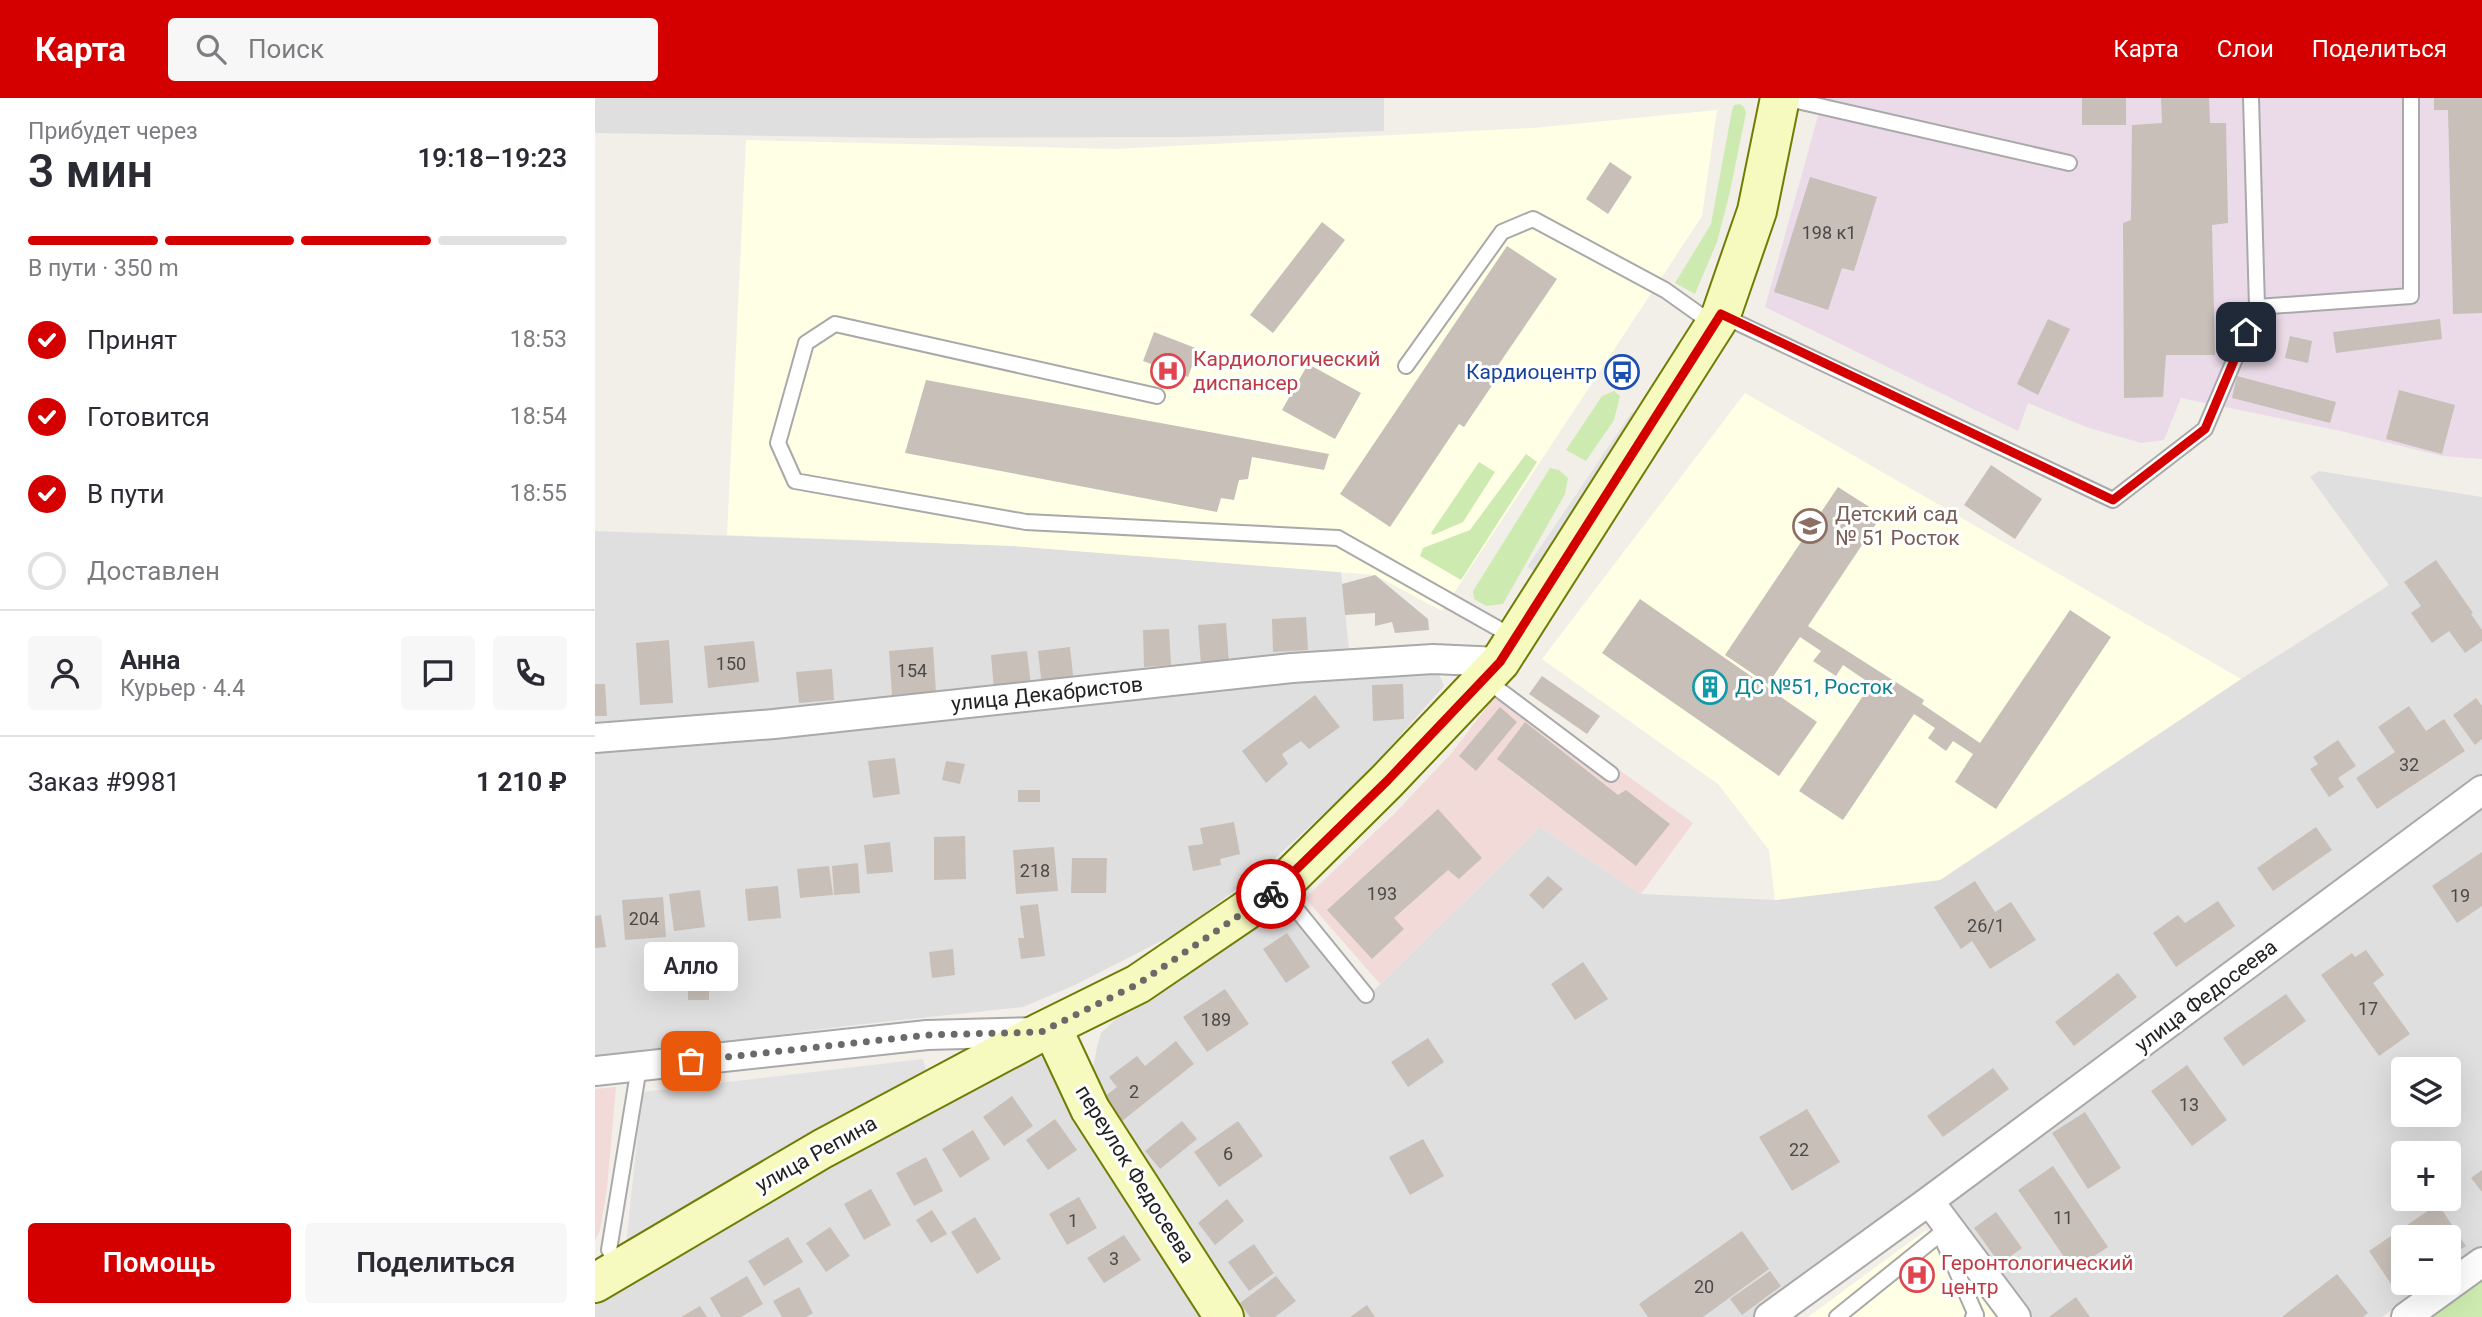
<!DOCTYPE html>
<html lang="ru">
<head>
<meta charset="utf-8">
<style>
  :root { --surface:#fff; --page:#f7f7f7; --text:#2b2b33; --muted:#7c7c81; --line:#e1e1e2; --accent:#d40000 }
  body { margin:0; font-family:Roboto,sans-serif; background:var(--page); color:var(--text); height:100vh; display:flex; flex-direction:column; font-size:26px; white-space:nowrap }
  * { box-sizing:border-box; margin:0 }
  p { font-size:23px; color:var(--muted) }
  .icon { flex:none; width:38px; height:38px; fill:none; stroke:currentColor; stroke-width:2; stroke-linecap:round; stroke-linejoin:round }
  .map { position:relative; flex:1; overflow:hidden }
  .drawer { display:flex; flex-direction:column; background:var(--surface); width:595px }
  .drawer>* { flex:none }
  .tools { position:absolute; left:1796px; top:959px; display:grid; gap:14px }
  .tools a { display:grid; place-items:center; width:70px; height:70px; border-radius:7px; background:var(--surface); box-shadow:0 7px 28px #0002; font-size:35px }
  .pin { position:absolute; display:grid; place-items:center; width:60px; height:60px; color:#fff; margin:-30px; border-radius:14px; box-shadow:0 4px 10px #0006 }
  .courier { position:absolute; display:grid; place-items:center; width:70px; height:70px; margin:-35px; border:5px solid #d40000; border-radius:50%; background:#fff; color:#222; box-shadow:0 2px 9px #0007 }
  .bubble { position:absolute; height:49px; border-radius:7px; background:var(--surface); box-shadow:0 7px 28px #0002; font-size:23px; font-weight:600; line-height:49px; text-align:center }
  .summary em { font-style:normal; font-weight:600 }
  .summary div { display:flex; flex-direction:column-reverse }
  .summary { display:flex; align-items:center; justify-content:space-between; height:119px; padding:0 28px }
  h1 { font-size:46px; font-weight:600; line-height:52px }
  .bar { display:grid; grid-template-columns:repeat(4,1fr); gap:10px 7px; align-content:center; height:84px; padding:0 28px }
  .bar i { height:9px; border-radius:5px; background:var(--line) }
  .bar .active { background:var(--accent) }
  .bar p { grid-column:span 4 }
  .line { display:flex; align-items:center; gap:18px; padding:0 28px; border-top:2px solid var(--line) }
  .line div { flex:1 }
  .round { display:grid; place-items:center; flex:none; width:74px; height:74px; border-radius:7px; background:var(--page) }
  ol { padding:0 28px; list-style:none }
  li { display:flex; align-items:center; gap:21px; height:77px }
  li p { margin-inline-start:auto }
  li .icon { padding:7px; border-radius:50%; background:var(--accent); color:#fff; stroke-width:4 }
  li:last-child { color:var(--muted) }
  li i { width:38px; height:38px; border:4px solid var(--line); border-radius:50% }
  .primary-button { display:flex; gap:14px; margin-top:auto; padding:14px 28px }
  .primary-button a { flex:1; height:80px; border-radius:7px; background:var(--accent); color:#fff; font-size:28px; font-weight:600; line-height:80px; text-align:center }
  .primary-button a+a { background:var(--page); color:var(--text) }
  header { display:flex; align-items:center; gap:42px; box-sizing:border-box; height:98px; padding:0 35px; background:var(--accent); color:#fff }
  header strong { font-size:33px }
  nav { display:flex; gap:38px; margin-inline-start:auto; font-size:24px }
  .search { width:490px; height:63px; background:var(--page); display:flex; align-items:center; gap:18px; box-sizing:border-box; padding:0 24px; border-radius:7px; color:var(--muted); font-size:26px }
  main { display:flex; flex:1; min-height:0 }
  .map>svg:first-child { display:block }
</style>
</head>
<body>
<header>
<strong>Карта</strong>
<div class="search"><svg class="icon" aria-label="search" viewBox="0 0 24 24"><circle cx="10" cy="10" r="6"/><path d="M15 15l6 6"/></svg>Поиск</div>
<nav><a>Карта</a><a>Слои</a><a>Поделиться</a></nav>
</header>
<main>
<section class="drawer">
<div class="summary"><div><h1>3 мин</h1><p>Прибудет через</p></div><em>19:18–19:23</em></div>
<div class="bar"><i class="active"></i><i class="active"></i><i class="active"></i><i></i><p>В пути · 350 m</p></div>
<ol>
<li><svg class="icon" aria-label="check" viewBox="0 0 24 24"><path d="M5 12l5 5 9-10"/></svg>Принят<p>18:53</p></li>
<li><svg class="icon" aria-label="check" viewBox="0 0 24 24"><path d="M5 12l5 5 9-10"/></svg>Готовится<p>18:54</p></li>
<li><svg class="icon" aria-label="check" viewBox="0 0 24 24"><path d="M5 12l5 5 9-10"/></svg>В пути<p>18:55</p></li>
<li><i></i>Доставлен</li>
</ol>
<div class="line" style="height:126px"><a class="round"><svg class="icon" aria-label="person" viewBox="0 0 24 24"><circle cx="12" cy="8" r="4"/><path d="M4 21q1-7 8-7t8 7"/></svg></a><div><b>Анна</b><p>Курьер · 4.4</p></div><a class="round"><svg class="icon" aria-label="chat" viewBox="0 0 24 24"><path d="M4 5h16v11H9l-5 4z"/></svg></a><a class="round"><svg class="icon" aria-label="phone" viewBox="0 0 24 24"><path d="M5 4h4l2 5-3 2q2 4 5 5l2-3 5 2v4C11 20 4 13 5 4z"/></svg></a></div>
<div class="line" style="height:91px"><div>Заказ #9981</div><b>1 210 ₽</b></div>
<div class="primary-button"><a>Помощь</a><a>Поделиться</a></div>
</section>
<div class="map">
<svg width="1887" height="1219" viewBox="0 0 1887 1219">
  <rect width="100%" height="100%" fill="#f2efe9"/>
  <path fill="#e0dfdf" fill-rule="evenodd" d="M 0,0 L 789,0 L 789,33 L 593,39 L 312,40 L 0,35 Z
    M 1724,373 L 1887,399 L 1887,676 L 1163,1219 L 644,1219 L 500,996 L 498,970 L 502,949 L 506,935 L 526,916 L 581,883 L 690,810 L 766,905 L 945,729 L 1046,796 L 1180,802 L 1345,782 L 1646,581 L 1794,487 L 1715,379 Z
    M 0,433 L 419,448 L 746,474 L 754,552 L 695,562 L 0,632 Z
    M 810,569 L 844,576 L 849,588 L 772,675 L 670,770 L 584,834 L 480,887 L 428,909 L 251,928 L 0,961 L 0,649 Z
    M 1887,710 L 1887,1149 L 1853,1173 L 1853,1139 L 1808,1139 L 1808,1185 L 1836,1185 L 1787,1219 L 1438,1219 L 1352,1105 ZM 1808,971 L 1853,971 L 1853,1017 L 1808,1017 ZM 1808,1055 L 1853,1055 L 1853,1101 L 1808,1101 Z
    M 446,957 L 618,1219 L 0,1219 L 0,1202 L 280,1044 Z"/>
  <path fill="#f2dad9" d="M 908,588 L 1098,725 L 1046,796 L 945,729 L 785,886 L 710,800 L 798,717 L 855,657 Z
    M 21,989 L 12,1091 L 5,1132 L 0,1143 L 0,991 Z"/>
  <path fill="#ebdbe8" d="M 1228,0 L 1887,0 L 1887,361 L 1847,358 L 1741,332 L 1586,300 L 1569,342 L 1546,345 L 1491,329 L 1433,305 L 1423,333 L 1170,209 Z"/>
  <path fill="#ffffe5" d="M 1122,12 L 1107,118 L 847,513 L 780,477 L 419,448 L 132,437 L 151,42 L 519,51 L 938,30 Z
    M 1150,295 L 1646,581 L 1345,782 L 1180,802 L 1174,752 L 1123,686 L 947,561 Z
    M 1330,1133 L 1345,1136 L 1405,1219 L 1213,1219 Z"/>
  <path fill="#cdebb0" d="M 1145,6 L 1149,9 L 1151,15 L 1134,98 L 1122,144 L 1100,196 L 1080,185 L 1116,126 L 1137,12 L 1139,7 Z
    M 1019,293 L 1025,298 L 1019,322 L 991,363 L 971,352 L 1007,298 Z
    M 931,356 L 942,364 L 866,482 L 825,458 L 828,450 L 875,432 Z
    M 884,364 L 900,374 L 868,424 L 838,437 L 836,435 Z
    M 955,370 L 964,372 L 973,380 L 970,396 L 908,506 L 891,508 L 879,501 L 878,493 Z
    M 1887,1180 L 1887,1219 L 1832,1219 Z"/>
  <path fill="#e2e2e2" d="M 1037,314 L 1054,326 L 950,480 L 932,469 Z
    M 328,961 L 332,975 L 31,1148 L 47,994 Z"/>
  <path fill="#c7bfb8" d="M 1487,0 L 1531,0 L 1531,27 L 1487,27 Z
    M 1566,0 L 1614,0 L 1615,25 L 1631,25 L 1633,125 L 1617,127 L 1620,257 L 1571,257 L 1568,299 L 1529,300 L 1528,125 L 1536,122 L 1537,27 L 1567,25 Z
    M 1839,0 L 1887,0 L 1887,215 L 1858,216 L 1853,12 L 1839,12 Z
    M 1015,64 L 1037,79 L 1013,116 L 991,101 Z
    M 1215,79 L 1282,99 L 1259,173 L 1247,170 L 1233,212 L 1179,194 Z
    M 727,124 L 750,142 L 678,235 L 655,217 Z
    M 912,148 L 962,181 L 893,282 L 898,286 L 869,329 L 864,326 L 795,429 L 745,396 Z
    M 1453,221 L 1475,231 L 1443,297 L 1422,286 Z
    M 1845,221 L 1847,241 L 1741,255 L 1738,234 Z
    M 559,234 L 603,251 L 593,279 L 548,263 Z
    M 1695,238 L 1717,243 L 1713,265 L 1690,260 Z
    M 713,266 L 766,295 L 740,341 L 687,312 Z
    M 1642,278 L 1741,304 L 1735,325 L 1637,300 Z
    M 331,282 L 734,356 L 729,372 L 657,359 L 653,381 L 644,382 L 639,402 L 626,400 L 622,414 L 310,355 Z
    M 1804,292 L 1860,307 L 1847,356 L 1791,341 Z
    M 1396,367 L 1447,401 L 1420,441 L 1369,407 Z
    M 1243,389 L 1287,417 L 1213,528 L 1329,602 L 1327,606 L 1385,645 L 1475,512 L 1516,539 L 1401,711 L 1360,684 L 1378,656 L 1358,643 L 1351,653 L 1333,640 L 1340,630 L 1319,616 L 1248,722 L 1204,693 L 1276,586 L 1248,567 L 1241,578 L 1218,563 L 1226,553 L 1205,539 L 1173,586 L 1130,557 Z
    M 1841,462 L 1878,515 L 1876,516 L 1887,532 L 1887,543 L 1870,555 L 1854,533 L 1837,545 L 1816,515 L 1826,508 L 1809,484 Z
    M 780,477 L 833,521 L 834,532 L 800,535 L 797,524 L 780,528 L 780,515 L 750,517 L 747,486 Z
    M 1045,501 L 1222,624 L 1184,678 L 1007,555 Z
    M 711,519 L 713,552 L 678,554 L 677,521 Z
    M 631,525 L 634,565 L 606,567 L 603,527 Z
    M 574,531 L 576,567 L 549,569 L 548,532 Z
    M 74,542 L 78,605 L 45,607 L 41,545 Z
    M 159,543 L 164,584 L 113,590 L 109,548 Z
    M 338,549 L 341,594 L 297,597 L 294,553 Z
    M 475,549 L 479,586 L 447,589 L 443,553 Z
    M 432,553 L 436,588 L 399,592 L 396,557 Z
    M 237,571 L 239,602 L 204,605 L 201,574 Z
    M 947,578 L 1005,618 L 992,636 L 934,596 Z
    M 0,586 L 10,586 L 12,618 L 0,618 Z
    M 808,586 L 809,621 L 778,623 L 777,587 Z
    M 720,597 L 745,629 L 714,651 L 706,643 L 687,656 L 693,666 L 671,685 L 647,653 Z
    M 1881,600 L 1887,608 L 1887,641 L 1880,647 L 1858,617 Z
    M 1814,608 L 1831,633 L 1849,621 L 1870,653 L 1782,711 L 1761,680 L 1800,654 L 1783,629 Z
    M 905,609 L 922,624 L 881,673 L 864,658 Z
    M 930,624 L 1023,697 L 1031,692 L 1075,726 L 1041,768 L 902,661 Z
    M 1743,642 L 1761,668 L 1743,680 L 1749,689 L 1734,699 L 1715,671 L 1723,666 L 1718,659 Z
    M 300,660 L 305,696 L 278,700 L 273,663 Z
    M 351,663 L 370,666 L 365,686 L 347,682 Z
    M 423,692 L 445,692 L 445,704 L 423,704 Z
    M 843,711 L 887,760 L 864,781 L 853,772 L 799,820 L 809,831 L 777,861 L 732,812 Z
    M 639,724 L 645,756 L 625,761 L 626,767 L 598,773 L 593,748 L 608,746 L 605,730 Z
    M 1721,729 L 1737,752 L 1678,793 L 1662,770 Z
    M 370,738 L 371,781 L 339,782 L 339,739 Z
    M 295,744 L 298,774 L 272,776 L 269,747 Z
    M 459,749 L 463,793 L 421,796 L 418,752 Z
    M 1887,754 L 1887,808 L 1862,825 L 1837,788 Z
    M 477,760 L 512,760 L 511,795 L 476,795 Z
    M 263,765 L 265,795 L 239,797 L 237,768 Z
    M 234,768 L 238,797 L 205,800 L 202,771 Z
    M 953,778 L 968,791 L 948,811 L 934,797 Z
    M 1380,783 L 1400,814 L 1416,804 L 1441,842 L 1395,871 L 1377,843 L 1366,851 L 1339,809 Z
    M 183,788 L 186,820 L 153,823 L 150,791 Z
    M 105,792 L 110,829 L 79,833 L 74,796 Z
    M 68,799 L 71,839 L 30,842 L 27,802 Z
    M 1623,803 L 1640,828 L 1581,869 L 1558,835 L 1583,817 L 1590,825 Z
    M 443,806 L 450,858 L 426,861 L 423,840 L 429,840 L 425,808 Z
    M 6,817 L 11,849 L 0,850 L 0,818 Z
    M 692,835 L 715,869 L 691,885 L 668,851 Z
    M 358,851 L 360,877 L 337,880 L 334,854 Z
    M 1771,852 L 1789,877 L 1778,885 L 1815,936 L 1784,958 L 1726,877 L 1757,855 L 1760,859 Z
    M 988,864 L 1013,901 L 980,922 L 956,886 Z
    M 93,868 L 114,868 L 114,902 L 93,902 Z
    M 1523,875 L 1542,899 L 1479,948 L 1460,924 Z
    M 630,891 L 654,926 L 612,954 L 588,919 Z
    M 1691,896 L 1711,923 L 1648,968 L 1628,940 Z
    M 833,940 L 849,964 L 813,989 L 796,964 Z
    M 581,943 L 599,966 L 527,1023 L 509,999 L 522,989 L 514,979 L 542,958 L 550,968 Z
    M 1592,967 L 1632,1022 L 1597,1048 L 1556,993 Z
    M 1398,970 L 1414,991 L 1348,1039 L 1332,1018 Z
    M 417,998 L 438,1028 L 409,1048 L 388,1019 Z
    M 1212,1011 L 1245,1064 L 1197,1093 L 1164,1039 Z
    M 1490,1014 L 1526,1070 L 1493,1091 L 1457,1035 Z
    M 460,1021 L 482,1052 L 453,1072 L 431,1042 Z
    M 587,1023 L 602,1041 L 565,1071 L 550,1053 Z
    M 643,1023 L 668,1058 L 624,1089 L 599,1054 Z
    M 378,1032 L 395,1061 L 365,1080 L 347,1051 Z
    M 828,1041 L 849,1078 L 815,1097 L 794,1059 Z
    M 331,1059 L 348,1093 L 319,1108 L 301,1075 Z
    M 1458,1068 L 1513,1149 L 1478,1172 L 1423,1092 Z
    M 1887,1072 L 1887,1094 L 1876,1080 Z
    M 276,1091 L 296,1127 L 269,1142 L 249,1106 Z
    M 484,1099 L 502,1130 L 472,1147 L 454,1116 Z
    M 632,1101 L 649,1123 L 620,1147 L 603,1125 Z
    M 1843,1106 L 1871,1148 L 1853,1160 L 1853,1139 L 1808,1139 L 1808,1185 L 1817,1185 L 1802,1195 L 1774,1153 Z
    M 337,1112 L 352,1136 L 336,1145 L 321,1122 Z
    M 1401,1114 L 1427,1150 L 1405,1166 L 1379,1130 Z
    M 380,1119 L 406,1161 L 382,1176 L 356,1134 Z
    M 235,1129 L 255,1158 L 231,1174 L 211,1145 Z
    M 1147,1133 L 1174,1171 L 1108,1219 L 1053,1219 L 1044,1206 Z
    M 529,1137 L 546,1162 L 509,1185 L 492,1160 Z
    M 193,1139 L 208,1164 L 169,1188 L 153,1163 Z
    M 659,1146 L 679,1175 L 654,1193 L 633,1164 Z
    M 1175,1173 L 1186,1188 L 1147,1217 L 1135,1201 Z
    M 1742,1176 L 1773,1215 L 1768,1219 L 1687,1219 Z
    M 152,1178 L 168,1206 L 146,1219 L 126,1219 L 115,1200 Z
    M 681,1178 L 701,1203 L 680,1219 L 655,1219 L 645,1205 Z
    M 204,1189 L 218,1215 L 211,1219 L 187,1219 L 178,1203 Z
    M 1481,1199 L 1495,1219 L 1454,1219 Z
    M 772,1207 L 780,1219 L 755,1219 Z
    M 105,1208 L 112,1219 L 86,1219 Z"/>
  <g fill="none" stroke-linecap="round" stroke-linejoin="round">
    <g stroke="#a9a9a9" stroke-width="18">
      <path id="lane" d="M 1189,0 L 1474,65
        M 1662,209 L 1816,198 L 1816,0
        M 1126,217 L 1518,402 L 1610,331 L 1662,209 L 1656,0
        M 811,268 L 907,134 L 938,121 L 1070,192 L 1118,226
        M 562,298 L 240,226 L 211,245 L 183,345 L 200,383 L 431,424 L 743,440 L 920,540
        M 891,582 L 1016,676
        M 685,791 L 771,897
        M 24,1169 L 14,1152 L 44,969
        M 1242,1219 L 1345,1136 L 1381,1217 L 1378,1219"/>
    </g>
    <g stroke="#a9a9a9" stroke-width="32">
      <path id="street" d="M 0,640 L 179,626 L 697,570 L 838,561 L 905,564
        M 0,973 L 332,937 L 440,934
        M 1334,1103 L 1421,1219
        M 1174,1219 L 1334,1103 L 1887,692
        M 1811,1219 L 1887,1164"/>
    </g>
    <g stroke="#707d05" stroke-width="42">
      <path id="secondary" d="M 457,930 L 495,1011 L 629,1219
        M 0,1185 L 227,1051 L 446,934 L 543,886 L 684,790 L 792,683 L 905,564 L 1126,217 L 1162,113 L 1185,0"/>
    </g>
    <use href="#lane" stroke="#fff" stroke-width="14"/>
    <use href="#street" stroke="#fff" stroke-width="28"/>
    <use href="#secondary" stroke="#f7fabf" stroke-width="38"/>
  </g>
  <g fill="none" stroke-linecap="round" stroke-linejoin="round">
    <path stroke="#6b6a68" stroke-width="7" stroke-dasharray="0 12.6" d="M 96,963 L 332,937 L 446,934 L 543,886 L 676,796"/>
    <path stroke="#d40000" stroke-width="9" d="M 676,796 L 792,683 L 905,564 L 1126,216 L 1518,402 L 1610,331 L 1651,234"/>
  </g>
  <defs>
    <g id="hospital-ring" transform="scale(1.75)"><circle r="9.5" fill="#fff" stroke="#e0444e" stroke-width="1.5"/><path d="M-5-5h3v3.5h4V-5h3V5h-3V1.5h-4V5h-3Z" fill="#e0444e"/></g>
    <g id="bus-ring" transform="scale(1.75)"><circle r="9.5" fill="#fff" stroke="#1a4fb4" stroke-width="1.5"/><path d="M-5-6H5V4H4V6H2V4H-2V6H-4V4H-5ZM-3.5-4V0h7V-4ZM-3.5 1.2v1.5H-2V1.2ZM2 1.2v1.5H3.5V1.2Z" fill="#1a4fb4"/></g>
    <g id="school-ring" transform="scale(1.75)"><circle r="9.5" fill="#fff" stroke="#8d6e63" stroke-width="1.5"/><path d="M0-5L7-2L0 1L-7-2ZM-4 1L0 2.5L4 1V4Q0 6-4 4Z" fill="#8d6e63"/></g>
    <g id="building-ring" transform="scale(1.75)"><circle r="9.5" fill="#fff" stroke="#0f9aa8" stroke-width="1.5"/><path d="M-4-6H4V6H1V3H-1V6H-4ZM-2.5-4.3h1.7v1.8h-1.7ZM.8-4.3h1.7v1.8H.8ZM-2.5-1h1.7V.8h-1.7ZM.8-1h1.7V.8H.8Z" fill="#0f9aa8"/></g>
  </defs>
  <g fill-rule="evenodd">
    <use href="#hospital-ring" x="573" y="273"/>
    <use href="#bus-ring" x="1027" y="274"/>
    <use href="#school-ring" x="1215" y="428"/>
    <use href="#building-ring" x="1115" y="589"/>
    <use href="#hospital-ring" x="1322" y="1177"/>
  </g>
  <g text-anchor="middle" stroke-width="6" stroke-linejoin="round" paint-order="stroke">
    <g font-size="18" fill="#4b4948">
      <text x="1234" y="141">198 к1</text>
      <text x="136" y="572">150</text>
      <text x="317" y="579">154</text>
      <text x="1814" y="673">32</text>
      <text x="440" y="779">218</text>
      <text x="787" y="802">193</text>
      <text x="1865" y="804">19</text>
      <text x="49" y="827">204</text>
      <text x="1391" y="834">26/1</text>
      <text x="1773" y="917">17</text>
      <text x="621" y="928">189</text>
      <text x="539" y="1000">2</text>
      <text x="1594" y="1013">13</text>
      <text x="1204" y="1058">22</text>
      <text x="633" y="1062">6</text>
      <text x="1468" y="1126">11</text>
      <text x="478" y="1129">1</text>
      <text x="519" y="1167">3</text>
      <text x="1109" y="1195">20</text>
    </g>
    <g font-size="21" fill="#be3a42" stroke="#fff" text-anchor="start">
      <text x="598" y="268">Кардиологический<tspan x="598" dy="24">диспансер</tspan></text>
      <text x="1346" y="1172">Геронтологический<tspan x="1346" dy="24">центр</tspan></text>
    </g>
    <g font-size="21" fill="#164399" stroke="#fff" text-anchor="end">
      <text x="1002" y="281">Кардиоцентр</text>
    </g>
    <g font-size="21" fill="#785e54" stroke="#fff" text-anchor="start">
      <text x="1240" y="423">Детский сад<tspan x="1240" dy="24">№ 51 Росток</tspan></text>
    </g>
    <g font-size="21" fill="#0d838f" stroke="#fff" text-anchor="start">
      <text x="1140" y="596">ДС №51, Росток</text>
    </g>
    <g font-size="21" fill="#222" stroke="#fff">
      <text transform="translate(452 596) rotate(-6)" y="7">улица Декабристов</text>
      <text transform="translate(1611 898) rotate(-37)" y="7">улица Федосеева</text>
      <text transform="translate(221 1056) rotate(-29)" y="7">улица Репина</text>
      <text transform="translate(540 1076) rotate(58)" y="7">переулок Федосеева</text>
    </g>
  </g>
</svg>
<div class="tools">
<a><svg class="icon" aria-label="layers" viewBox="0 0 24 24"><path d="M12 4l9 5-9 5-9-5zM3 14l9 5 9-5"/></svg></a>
<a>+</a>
<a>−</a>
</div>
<div class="pin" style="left:96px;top:963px;background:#ea580c"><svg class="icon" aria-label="bag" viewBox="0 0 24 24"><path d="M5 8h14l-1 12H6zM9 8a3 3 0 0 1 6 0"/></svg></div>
<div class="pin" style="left:1651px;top:234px;background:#1f2937"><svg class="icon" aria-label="home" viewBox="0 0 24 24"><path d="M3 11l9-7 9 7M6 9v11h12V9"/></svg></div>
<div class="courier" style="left:676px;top:796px"><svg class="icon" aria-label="bike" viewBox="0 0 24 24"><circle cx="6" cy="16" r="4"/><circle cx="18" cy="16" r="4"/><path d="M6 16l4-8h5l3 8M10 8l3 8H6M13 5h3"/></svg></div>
<div class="bubble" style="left:49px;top:844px;width:94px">Алло</div>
</div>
</main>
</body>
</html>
